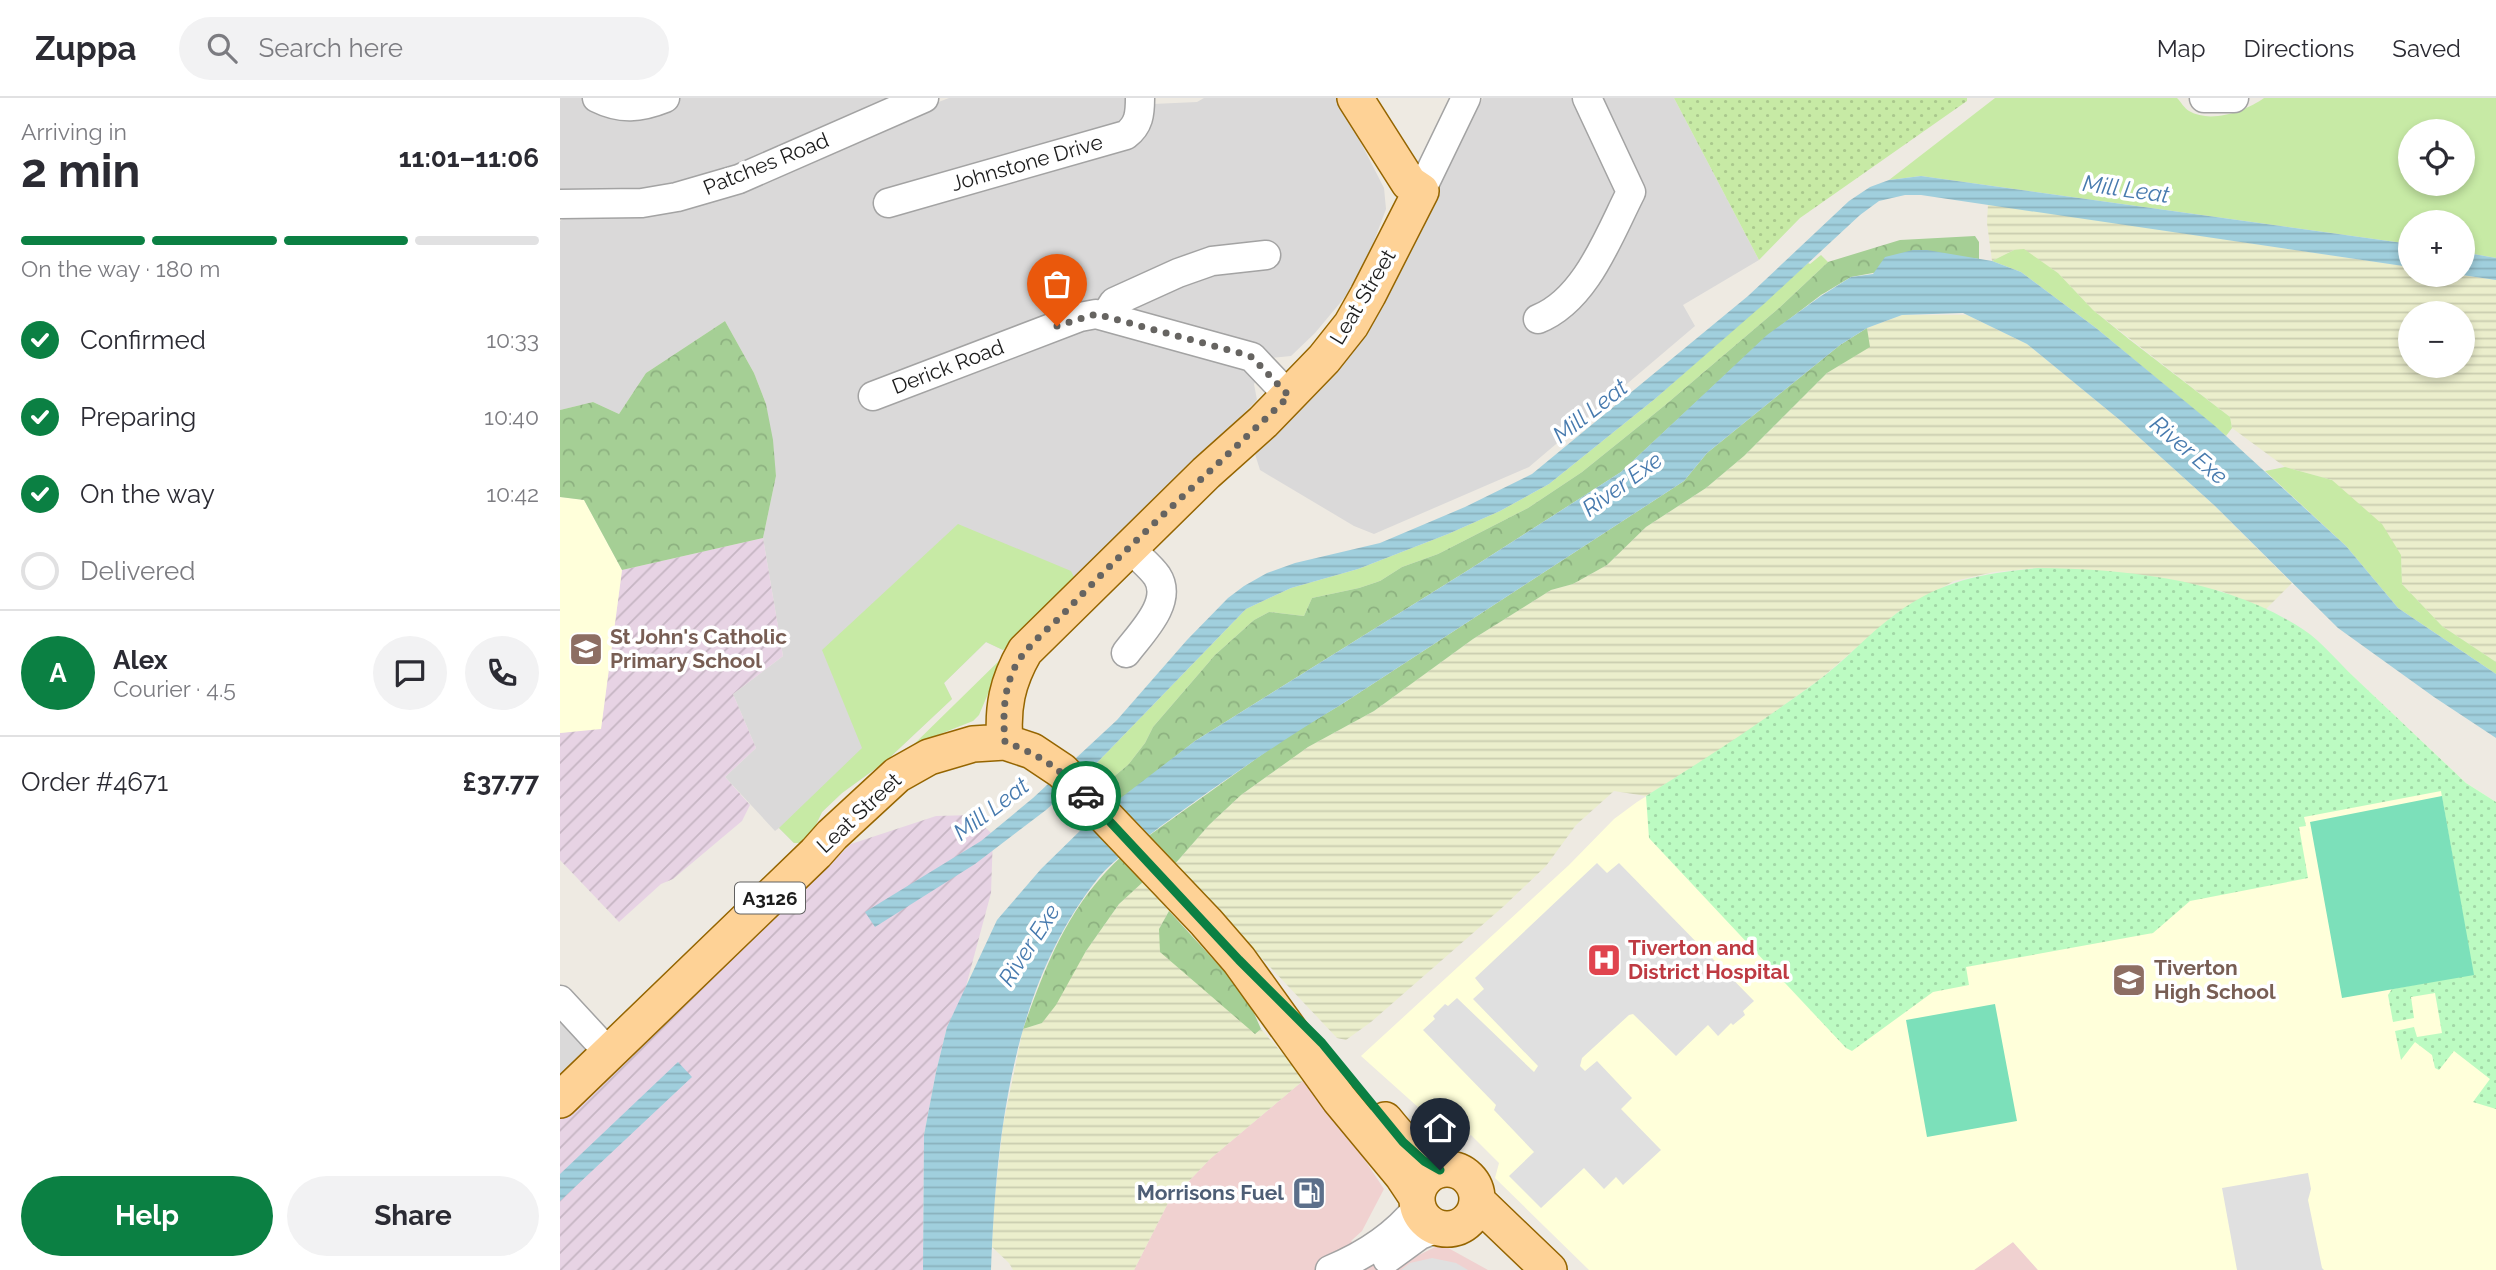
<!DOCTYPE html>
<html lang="en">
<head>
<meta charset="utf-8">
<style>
  :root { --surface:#fff; --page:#f2f2f3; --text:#2b2b33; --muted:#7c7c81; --line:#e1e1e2; --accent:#0b8043 }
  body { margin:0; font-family:Raleway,sans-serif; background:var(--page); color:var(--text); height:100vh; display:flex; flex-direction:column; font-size:26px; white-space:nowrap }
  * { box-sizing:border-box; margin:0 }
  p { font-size:23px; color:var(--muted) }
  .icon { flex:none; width:38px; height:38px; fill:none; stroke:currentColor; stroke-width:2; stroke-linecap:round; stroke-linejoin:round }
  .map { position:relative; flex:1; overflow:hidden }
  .details { display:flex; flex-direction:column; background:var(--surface); width:560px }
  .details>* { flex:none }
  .controls { position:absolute; left:1838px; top:21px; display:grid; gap:14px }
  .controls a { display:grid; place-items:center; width:77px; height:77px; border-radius:50%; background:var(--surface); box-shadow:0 4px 10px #0003; font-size:35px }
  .pin { position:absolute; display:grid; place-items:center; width:60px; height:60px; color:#fff; margin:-72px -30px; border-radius:50% 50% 50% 0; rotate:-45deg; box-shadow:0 0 7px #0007 }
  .pin .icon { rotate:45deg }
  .courier { position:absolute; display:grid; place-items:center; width:70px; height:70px; margin:-35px; border:5px solid #0b8043; border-radius:50%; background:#fff; color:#222; box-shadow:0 2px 9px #0007 }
  .summary em { font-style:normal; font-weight:700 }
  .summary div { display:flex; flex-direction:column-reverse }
  .summary { display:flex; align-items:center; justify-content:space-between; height:119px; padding:0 21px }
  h1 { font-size:46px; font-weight:700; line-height:52px }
  .bar { display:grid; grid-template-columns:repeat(4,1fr); gap:10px 7px; align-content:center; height:84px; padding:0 21px }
  .bar i { height:9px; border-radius:5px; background:var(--line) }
  .bar .on { background:var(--accent) }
  .bar p { grid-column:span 4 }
  .line { display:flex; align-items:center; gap:18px; padding:0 21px; border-top:2px solid var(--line) }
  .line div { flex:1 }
  .round { display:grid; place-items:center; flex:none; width:74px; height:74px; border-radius:37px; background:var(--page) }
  ol { padding:0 21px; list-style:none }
  li { display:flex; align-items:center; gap:21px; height:77px }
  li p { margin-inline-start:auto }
  li .icon { padding:7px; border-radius:50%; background:var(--accent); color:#fff; stroke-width:4 }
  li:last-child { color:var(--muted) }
  li i { width:38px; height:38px; border:4px solid var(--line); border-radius:50% }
  .cta { display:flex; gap:14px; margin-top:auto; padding:14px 21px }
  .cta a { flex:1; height:80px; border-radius:42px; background:var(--accent); color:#fff; font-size:28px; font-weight:700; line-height:80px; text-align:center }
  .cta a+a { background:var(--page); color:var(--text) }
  header { display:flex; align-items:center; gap:42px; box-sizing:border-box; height:98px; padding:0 35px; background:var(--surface); border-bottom:2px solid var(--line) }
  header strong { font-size:33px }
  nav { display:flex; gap:38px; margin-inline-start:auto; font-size:24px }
  .search { width:490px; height:63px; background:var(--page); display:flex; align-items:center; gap:18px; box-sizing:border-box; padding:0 24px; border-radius:38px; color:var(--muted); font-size:26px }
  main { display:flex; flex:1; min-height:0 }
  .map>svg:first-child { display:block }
</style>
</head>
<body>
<header>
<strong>Zuppa</strong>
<div class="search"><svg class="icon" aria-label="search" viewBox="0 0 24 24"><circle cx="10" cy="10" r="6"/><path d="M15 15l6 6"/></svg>Search here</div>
<nav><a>Map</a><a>Directions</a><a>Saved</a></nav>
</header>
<main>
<section class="details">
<div class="summary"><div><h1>2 min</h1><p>Arriving in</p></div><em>11:01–11:06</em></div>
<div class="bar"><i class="on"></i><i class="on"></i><i class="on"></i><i></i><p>On the way · 180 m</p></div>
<ol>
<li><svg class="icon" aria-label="check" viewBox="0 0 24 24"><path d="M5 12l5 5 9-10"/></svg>Confirmed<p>10:33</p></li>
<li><svg class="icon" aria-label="check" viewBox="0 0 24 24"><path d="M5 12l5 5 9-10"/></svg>Preparing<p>10:40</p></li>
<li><svg class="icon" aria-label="check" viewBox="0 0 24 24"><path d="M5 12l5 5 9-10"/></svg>On the way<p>10:42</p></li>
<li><i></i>Delivered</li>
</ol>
<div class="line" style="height:126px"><b class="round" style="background:var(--accent);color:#fff">A</b><div><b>Alex</b><p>Courier · 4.5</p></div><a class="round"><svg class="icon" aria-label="chat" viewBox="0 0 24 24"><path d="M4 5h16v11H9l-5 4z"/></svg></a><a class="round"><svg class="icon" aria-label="phone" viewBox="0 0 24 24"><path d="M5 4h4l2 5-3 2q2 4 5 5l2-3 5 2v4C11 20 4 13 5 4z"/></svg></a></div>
<div class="line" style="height:91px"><div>Order #4671</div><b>£37.77</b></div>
<div class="cta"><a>Help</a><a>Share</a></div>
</section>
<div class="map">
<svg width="1936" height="1172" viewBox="0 0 1936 1172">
  <defs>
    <pattern id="industrial-furrows" width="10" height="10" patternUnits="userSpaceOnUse" patternTransform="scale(1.75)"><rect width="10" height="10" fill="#e7d3e4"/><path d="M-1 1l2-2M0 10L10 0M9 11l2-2" fill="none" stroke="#c6b5c3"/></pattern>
    <pattern id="farmland-rules" width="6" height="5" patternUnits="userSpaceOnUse" patternTransform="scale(1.75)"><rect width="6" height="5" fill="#ebeecc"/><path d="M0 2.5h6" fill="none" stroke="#c9ccaf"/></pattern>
    <pattern id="forest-crowns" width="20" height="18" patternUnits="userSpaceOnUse" patternTransform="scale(1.75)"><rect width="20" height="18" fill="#a5cf95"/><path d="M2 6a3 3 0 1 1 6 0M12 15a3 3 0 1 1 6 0" fill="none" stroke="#8db180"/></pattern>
    <pattern id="park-dots" width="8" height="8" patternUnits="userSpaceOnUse" patternTransform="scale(1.75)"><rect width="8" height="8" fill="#bcfbc2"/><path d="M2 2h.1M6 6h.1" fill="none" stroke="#a1d7a6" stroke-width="1.8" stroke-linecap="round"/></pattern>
    <pattern id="garden-dots" width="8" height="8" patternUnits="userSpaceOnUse" patternTransform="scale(1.75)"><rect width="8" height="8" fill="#c7eaa5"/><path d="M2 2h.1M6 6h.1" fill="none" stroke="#aac88d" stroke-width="1.8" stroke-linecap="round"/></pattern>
    <pattern id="water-rules" width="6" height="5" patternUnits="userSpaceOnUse" patternTransform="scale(1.75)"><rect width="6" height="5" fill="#a0cfdd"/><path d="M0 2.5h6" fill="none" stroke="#89b1bd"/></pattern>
  </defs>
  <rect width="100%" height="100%" fill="#eeeae2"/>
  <path fill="#dad9d9" d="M 0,0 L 334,0 L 170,73 L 96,90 L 0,98 Z
    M 389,0 L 572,0 L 593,6 L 637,4 L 644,0 L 778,0 L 824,90 L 826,111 L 800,181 L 755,235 L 731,258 L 711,260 L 694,286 L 697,302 L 613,388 L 443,552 L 426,544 L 384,585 L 392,601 L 326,663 L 282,695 L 262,714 L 253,733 L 234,745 L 219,730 L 215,733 L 165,679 L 196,650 L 173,596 L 223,558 L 203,440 L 216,378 L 206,306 L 194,275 L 165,223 L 86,275 L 59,316 L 33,304 L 0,312 L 0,123 L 7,118 L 98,111 Z
    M 923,0 L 1114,0 L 1199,162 L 1123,207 L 1135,228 L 969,369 L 814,436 L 794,428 L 700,372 L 695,356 L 696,349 L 889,62 Z
    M 0,913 L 33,955 L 0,984 Z"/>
  <path fill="#f0d1d0" d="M 745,981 L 787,1035 L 824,1091 L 802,1133 L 791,1143 L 824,1172 L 574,1172 L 608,1105 L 650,1061 Z
    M 1453,1144 L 1478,1172 L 1414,1172 Z
    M 881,1146 L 928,1172 L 834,1172 L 853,1160 Z"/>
  <path fill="url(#industrial-furrows)" d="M 203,440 L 223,558 L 173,596 L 196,650 L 165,679 L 190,707 L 182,723 L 113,781 L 101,786 L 59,824 L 0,762 L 0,635 L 41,630 L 62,472 Z
    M 413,717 L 433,737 L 431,795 L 405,892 L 387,929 L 376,974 L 364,1037 L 363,1172 L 0,1172 L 0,1021 L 57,962 L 291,746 L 376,718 Z"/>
  <path fill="#ffffda" d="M 0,399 L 24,402 L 62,472 L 41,631 L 0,635 Z
    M 1706,511 L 1745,533 L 1906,685 L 1936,704 L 1936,1172 L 1478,1172 L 1453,1144 L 1414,1172 L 1029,1172 L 935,1080 L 939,1065 L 911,1037 L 897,1044 L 801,958 L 1009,767 L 1054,721 L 1077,704 L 1170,646 Z"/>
  <path fill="url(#farmland-rules)" fill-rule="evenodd" d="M 1428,106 L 1850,169 L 1850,177 L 1902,177 L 1936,182 L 1936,564 L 1882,528 L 1842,486 L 1841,457 L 1772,382 L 1725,369 L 1672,330 L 1670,319 L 1533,212 L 1498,175 L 1464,152 L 1454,152 L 1432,163 L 1427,125 ZM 1850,215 L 1902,215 L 1902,268 L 1850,268 Z
    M 1342,217 L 1407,217 L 1467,246 L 1561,323 L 1655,408 L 1732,485 L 1706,511 L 1661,493 L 1478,470 L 1434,474 L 1394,483 L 1338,514 L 1259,582 L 1170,646 L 1086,698 L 1054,693 L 1016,727 L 986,768 L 944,808 L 811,924 L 786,942 L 777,940 L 614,767 L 649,727 L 681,697 L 748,649 L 814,613 L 913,541 L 991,492 L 1013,486 L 1047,467 L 1086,429 L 1146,390 L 1184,358 L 1267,275 L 1309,249 L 1307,230 Z
    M 583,784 L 609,813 L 599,831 L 695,936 L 701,931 L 745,981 L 650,1061 L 608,1105 L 574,1172 L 453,1172 L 449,1165 L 432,1149 L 434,1108 L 443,1027 L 463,931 L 482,925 L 526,853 L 559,806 Z"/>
  <path fill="#c7eaa5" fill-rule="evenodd" d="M 1435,0 L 1617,0 C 1621,4 1624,10 1629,13 C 1651,26 1686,13 1704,0 L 1936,0 L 1936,160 L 1902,154 L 1902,124 L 1850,124 L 1850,146 L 1361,78 L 1329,82 ZM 1850,33 L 1902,33 L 1902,86 L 1850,86 Z
    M 1464,151 L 1498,175 L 1533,212 L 1570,242 L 1670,319 L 1672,330 L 1666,338 L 1536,230 L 1461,174 L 1432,163 L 1454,152 Z
    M 1261,157 L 1268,164 L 1219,210 L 1104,308 L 1022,374 L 968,410 L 878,456 L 842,469 L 820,483 L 799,490 L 752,500 L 744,518 L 709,514 L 694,522 L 655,557 L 593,629 L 585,645 L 568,667 L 540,690 L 528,674 L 686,511 L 731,490 L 798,471 L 888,436 L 940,413 L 989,386 L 1096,300 L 1248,165 L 1250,166 Z
    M 1725,369 L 1772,382 L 1822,426 L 1841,457 L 1842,486 L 1882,528 L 1936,564 L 1936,576 L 1838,510 L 1786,448 L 1705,373 Z
    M 398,426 L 511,473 L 516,483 L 443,552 L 426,544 L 384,585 L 392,601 L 326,663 L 282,695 L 262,714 L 253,733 L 242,745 L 234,745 L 219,730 L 302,650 L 262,552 Z
    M 444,558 L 419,617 L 413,623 L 370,640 L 346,654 Z"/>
  <path fill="url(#forest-crowns)" d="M 1415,138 L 1419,144 L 1419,161 L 1400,159 L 1291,179 L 1261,197 L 1207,238 L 1061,374 L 910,471 L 635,643 L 554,707 L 540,690 L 568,667 L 585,645 L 593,629 L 655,557 L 694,522 L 709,514 L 744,518 L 752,500 L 799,490 L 820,483 L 842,469 L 878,456 L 968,410 L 1022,374 L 1104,308 L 1219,210 L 1268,164 L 1340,142 Z
    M 165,223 L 194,275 L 206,306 L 213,342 L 216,378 L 203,440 L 62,472 L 24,402 L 0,399 L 0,312 L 33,304 L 59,316 L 86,275 Z
    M 1307,230 L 1310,249 L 1267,275 L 1184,358 L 1146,390 L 1086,429 L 1047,467 L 1013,486 L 991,492 L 913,541 L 814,613 L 748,649 L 681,697 L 649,727 L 614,767 L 587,739 L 725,640 L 782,606 L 1124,383 L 1147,355 L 1280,247 Z
    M 563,757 L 583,784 L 559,806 L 526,853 L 496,907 L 482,925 L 463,931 C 487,864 509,806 563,757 Z
    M 609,813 L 686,897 L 701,931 L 695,936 L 600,854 L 599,831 Z"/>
  <path fill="url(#park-dots)" d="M 1478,470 C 1568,471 1667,481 1744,532 C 1762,544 1778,564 1794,579 C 1832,615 1869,650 1906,685 L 1936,704 L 1936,1011 L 1913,1004 L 1930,981 L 1894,953 L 1879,972 L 1875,970 L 1872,957 L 1855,944 L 1841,962 L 1835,933 L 1854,929 L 1857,939 L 1882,935 L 1875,895 L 1851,899 L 1854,920 L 1833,924 L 1828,897 L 1832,891 L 1913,876 L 1881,693 L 1744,719 L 1746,728 L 1739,729 L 1748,780 L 1630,803 L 1593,835 L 1406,869 L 1409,887 L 1373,894 L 1292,953 L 1286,950 L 1089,740 L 1086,698 C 1144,662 1200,625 1255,585 C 1284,564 1308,536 1337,515 C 1381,482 1425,475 1478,470 Z"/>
  <path fill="url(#garden-dots)" d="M 1114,0 L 1407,0 L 1407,3 L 1240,120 L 1199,162 Z"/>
  <path fill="#7ce0ba" d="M 1882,698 L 1914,877 L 1782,900 L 1750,724 Z
    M 1435,906 L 1457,1023 L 1367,1039 L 1346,922 Z"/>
  <path fill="#e0e0e0" d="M 1037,765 L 1047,775 L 1059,765 L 1194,903 L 1183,913 L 1185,917 L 1173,927 L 1171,925 L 1158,938 L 1148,927 L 1116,958 L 1073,916 L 1069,917 L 1022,960 L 1020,968 L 1025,973 L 1037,963 L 1072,1000 L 1061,1011 L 1101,1052 L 1063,1087 L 1056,1079 L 1044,1091 L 1024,1070 L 981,1110 L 949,1078 L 974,1054 L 934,1012 L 936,1007 L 863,932 L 875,921 L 873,918 L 885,906 L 888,908 L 897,900 L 974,974 L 978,968 L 913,901 L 924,891 L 915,880 Z
    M 1748,1075 L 1751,1091 L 1748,1102 L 1762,1170 L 1764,1172 L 1677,1172 L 1662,1090 Z
    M 872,1160 L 896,1165 L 908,1172 L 841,1172 L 850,1165 Z"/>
  <path fill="url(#water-rules)" d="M 1361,78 L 1850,146 L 1850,169 L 1361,97 L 1345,97 L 1319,103 L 1300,117 L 1205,205 L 1096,300 L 989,386 L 940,413 L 888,436 L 798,471 L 731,490 L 686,511 L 528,674 L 486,712 L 415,766 L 315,829 L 305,814 L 421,743 L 473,700 L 557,622 L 627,542 L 668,500 L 684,488 L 707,475 L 735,465 L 820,445 L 905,409 L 972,376 L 1188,198 L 1289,103 L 1310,89 L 1329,82 Z
    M 1353,152 L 1367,152 L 1432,163 L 1461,174 L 1536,230 L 1655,328 L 1786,448 L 1838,510 L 1936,576 L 1936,640 L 1874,599 L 1778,530 L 1655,408 L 1561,323 L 1467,246 L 1403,215 L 1342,217 L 1307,230 L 1280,247 L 1147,355 L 1124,383 L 782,606 C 719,644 660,685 601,728 C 581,744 556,759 539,779 C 452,887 436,1038 431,1172 L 363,1172 L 364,1037 L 376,974 L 387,929 L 437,822 L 481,771 L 528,725 L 635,643 L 910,471 L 1061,374 L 1207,237 L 1261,198 L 1291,179 L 1313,176 L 1325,159 Z
    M 1902,154 L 1936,160 L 1936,182 L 1902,177 Z
    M 118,964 L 132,979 L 0,1103 L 0,1076 Z"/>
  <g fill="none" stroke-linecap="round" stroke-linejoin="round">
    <g stroke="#a3a3a3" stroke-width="31">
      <path id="minor" d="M 37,0 C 61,12 80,10 105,0
        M 1644,0 L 1674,0
        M 861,93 L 906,0
        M 328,105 L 566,37 C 579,27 580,16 580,0
        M 0,106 L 82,105 L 117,99 L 179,81 L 364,0
        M 545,218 L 554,204 L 618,175 L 652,163 L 706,157
        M 978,221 C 1026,202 1049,137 1071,94 L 1027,0
        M 313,298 L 520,219 L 536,216 L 692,259 L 729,298
        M 566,555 C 580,536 614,504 597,478 C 590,468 578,459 570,450
        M 0,902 L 49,955
        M 827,1161 L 860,1137 L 878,1130
        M 770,1172 C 804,1158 835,1138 858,1109"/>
    </g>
    <g stroke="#956500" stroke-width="38">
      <path id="major" d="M 445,644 C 442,610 447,584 465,553 L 646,375 L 703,324 L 764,261 L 791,227 L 808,197 L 861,93 L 849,85 L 795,0
        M 0,1002 L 256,755 L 272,737 L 337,677 L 369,659 L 413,646 L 445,644 L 472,653 L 502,673 L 646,824 L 679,862 L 779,1001 L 842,1077 L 856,1098
        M 825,1022 C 841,1042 857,1059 880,1072
        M857 1101a30 30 0 1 1 60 0a30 30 0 1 1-60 0Z
        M 917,1103 L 989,1172"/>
    </g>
    <use href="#minor" stroke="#fff" stroke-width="28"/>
    <use href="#major" stroke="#fed296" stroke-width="35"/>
  </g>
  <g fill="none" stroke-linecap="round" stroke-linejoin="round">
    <path stroke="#666461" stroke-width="7" stroke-dasharray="0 12.6" d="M 497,228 L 536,216 L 680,255 L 692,259 L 729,298 C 655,370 577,438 507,512 C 489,531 465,548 454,571 C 443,594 443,620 445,644 C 481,657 500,671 526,698"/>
    <path stroke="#0b8043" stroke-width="9" d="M 526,698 L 679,862 L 762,945 L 843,1044 L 864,1063 L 880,1072"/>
  </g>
  <defs>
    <g id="school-square" transform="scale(1.75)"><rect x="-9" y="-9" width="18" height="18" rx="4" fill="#8d6e63" stroke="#fff"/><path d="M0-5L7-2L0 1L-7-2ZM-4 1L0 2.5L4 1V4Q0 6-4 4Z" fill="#fff"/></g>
    <g id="hospital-square" transform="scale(1.75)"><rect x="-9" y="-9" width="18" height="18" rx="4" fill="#e0444e" stroke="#fff"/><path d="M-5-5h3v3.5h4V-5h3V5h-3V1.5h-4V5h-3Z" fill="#fff"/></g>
    <g id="fuel-square" transform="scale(1.75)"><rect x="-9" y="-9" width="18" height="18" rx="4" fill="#5c6f8a" stroke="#fff"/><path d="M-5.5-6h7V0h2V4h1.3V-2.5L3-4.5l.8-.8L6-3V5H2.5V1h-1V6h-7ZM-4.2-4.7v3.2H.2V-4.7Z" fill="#fff"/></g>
  </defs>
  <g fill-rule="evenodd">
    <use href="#school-square" x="26" y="551"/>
    <use href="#hospital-square" x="1044" y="862"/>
    <use href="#school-square" x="1569" y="882"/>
    <use href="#fuel-square" x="749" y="1095"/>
  </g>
  <g text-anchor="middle" stroke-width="7" stroke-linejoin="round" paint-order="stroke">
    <rect fill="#fff" stroke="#606060" stroke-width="2" x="175" y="784.5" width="70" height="31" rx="5"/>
    <g font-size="19" font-weight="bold" fill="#1c1c1c">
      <text x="210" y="807">A3126</text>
    </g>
    <g font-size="21" fill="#1c1c1c" stroke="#fff">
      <text transform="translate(467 65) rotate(-16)" y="7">Johnstone Drive</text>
      <text transform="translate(206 66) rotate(-22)" y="7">Patches Road</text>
      <text transform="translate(803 199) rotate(-59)" y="7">Leat Street</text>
      <text transform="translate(388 269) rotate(-21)" y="7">Derick Road</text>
      <text transform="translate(299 715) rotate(-43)" y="7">Leat Street</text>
    </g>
    <g font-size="21" font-weight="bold" fill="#785e54" stroke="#fff" text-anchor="start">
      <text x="50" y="546">St John's Catholic<tspan x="50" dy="24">Primary School</tspan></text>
      <text x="1594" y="877">Tiverton<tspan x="1594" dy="24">High School</tspan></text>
    </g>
    <g font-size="21" font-weight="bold" fill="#be3a42" stroke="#fff" text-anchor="start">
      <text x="1068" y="857">Tiverton and<tspan x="1068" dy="24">District Hospital</tspan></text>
    </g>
    <g font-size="21" font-weight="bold" fill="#4e5e75" stroke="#fff" text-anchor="end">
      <text x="724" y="1102">Morrisons Fuel</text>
    </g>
    <g font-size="23" font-style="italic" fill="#477aae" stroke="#fff">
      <text transform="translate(1566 91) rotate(8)" y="8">Mill Leat</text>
      <text transform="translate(1030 313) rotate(-38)" y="8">Mill Leat</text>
      <text transform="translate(1629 352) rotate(40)" y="8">River Exe</text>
      <text transform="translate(1062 386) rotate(-36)" y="8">River Exe</text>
      <text transform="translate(431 711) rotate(-37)" y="8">Mill Leat</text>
      <text transform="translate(469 847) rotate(-57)" y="8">River Exe</text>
    </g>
  </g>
</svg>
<div class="controls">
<a><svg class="icon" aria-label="locate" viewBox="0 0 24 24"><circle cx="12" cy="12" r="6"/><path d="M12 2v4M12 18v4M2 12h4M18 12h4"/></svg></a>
<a>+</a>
<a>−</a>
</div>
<div class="pin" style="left:497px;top:228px;background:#ea580c"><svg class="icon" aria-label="bag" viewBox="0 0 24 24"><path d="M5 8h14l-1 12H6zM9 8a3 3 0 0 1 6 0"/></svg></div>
<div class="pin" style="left:880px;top:1072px;background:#1f2937"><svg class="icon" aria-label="home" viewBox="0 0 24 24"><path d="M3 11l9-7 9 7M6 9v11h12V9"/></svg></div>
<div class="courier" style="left:526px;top:698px"><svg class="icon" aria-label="car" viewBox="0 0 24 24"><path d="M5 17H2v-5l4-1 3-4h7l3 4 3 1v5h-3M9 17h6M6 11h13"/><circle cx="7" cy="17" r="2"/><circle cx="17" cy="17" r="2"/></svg></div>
</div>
</main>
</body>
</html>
